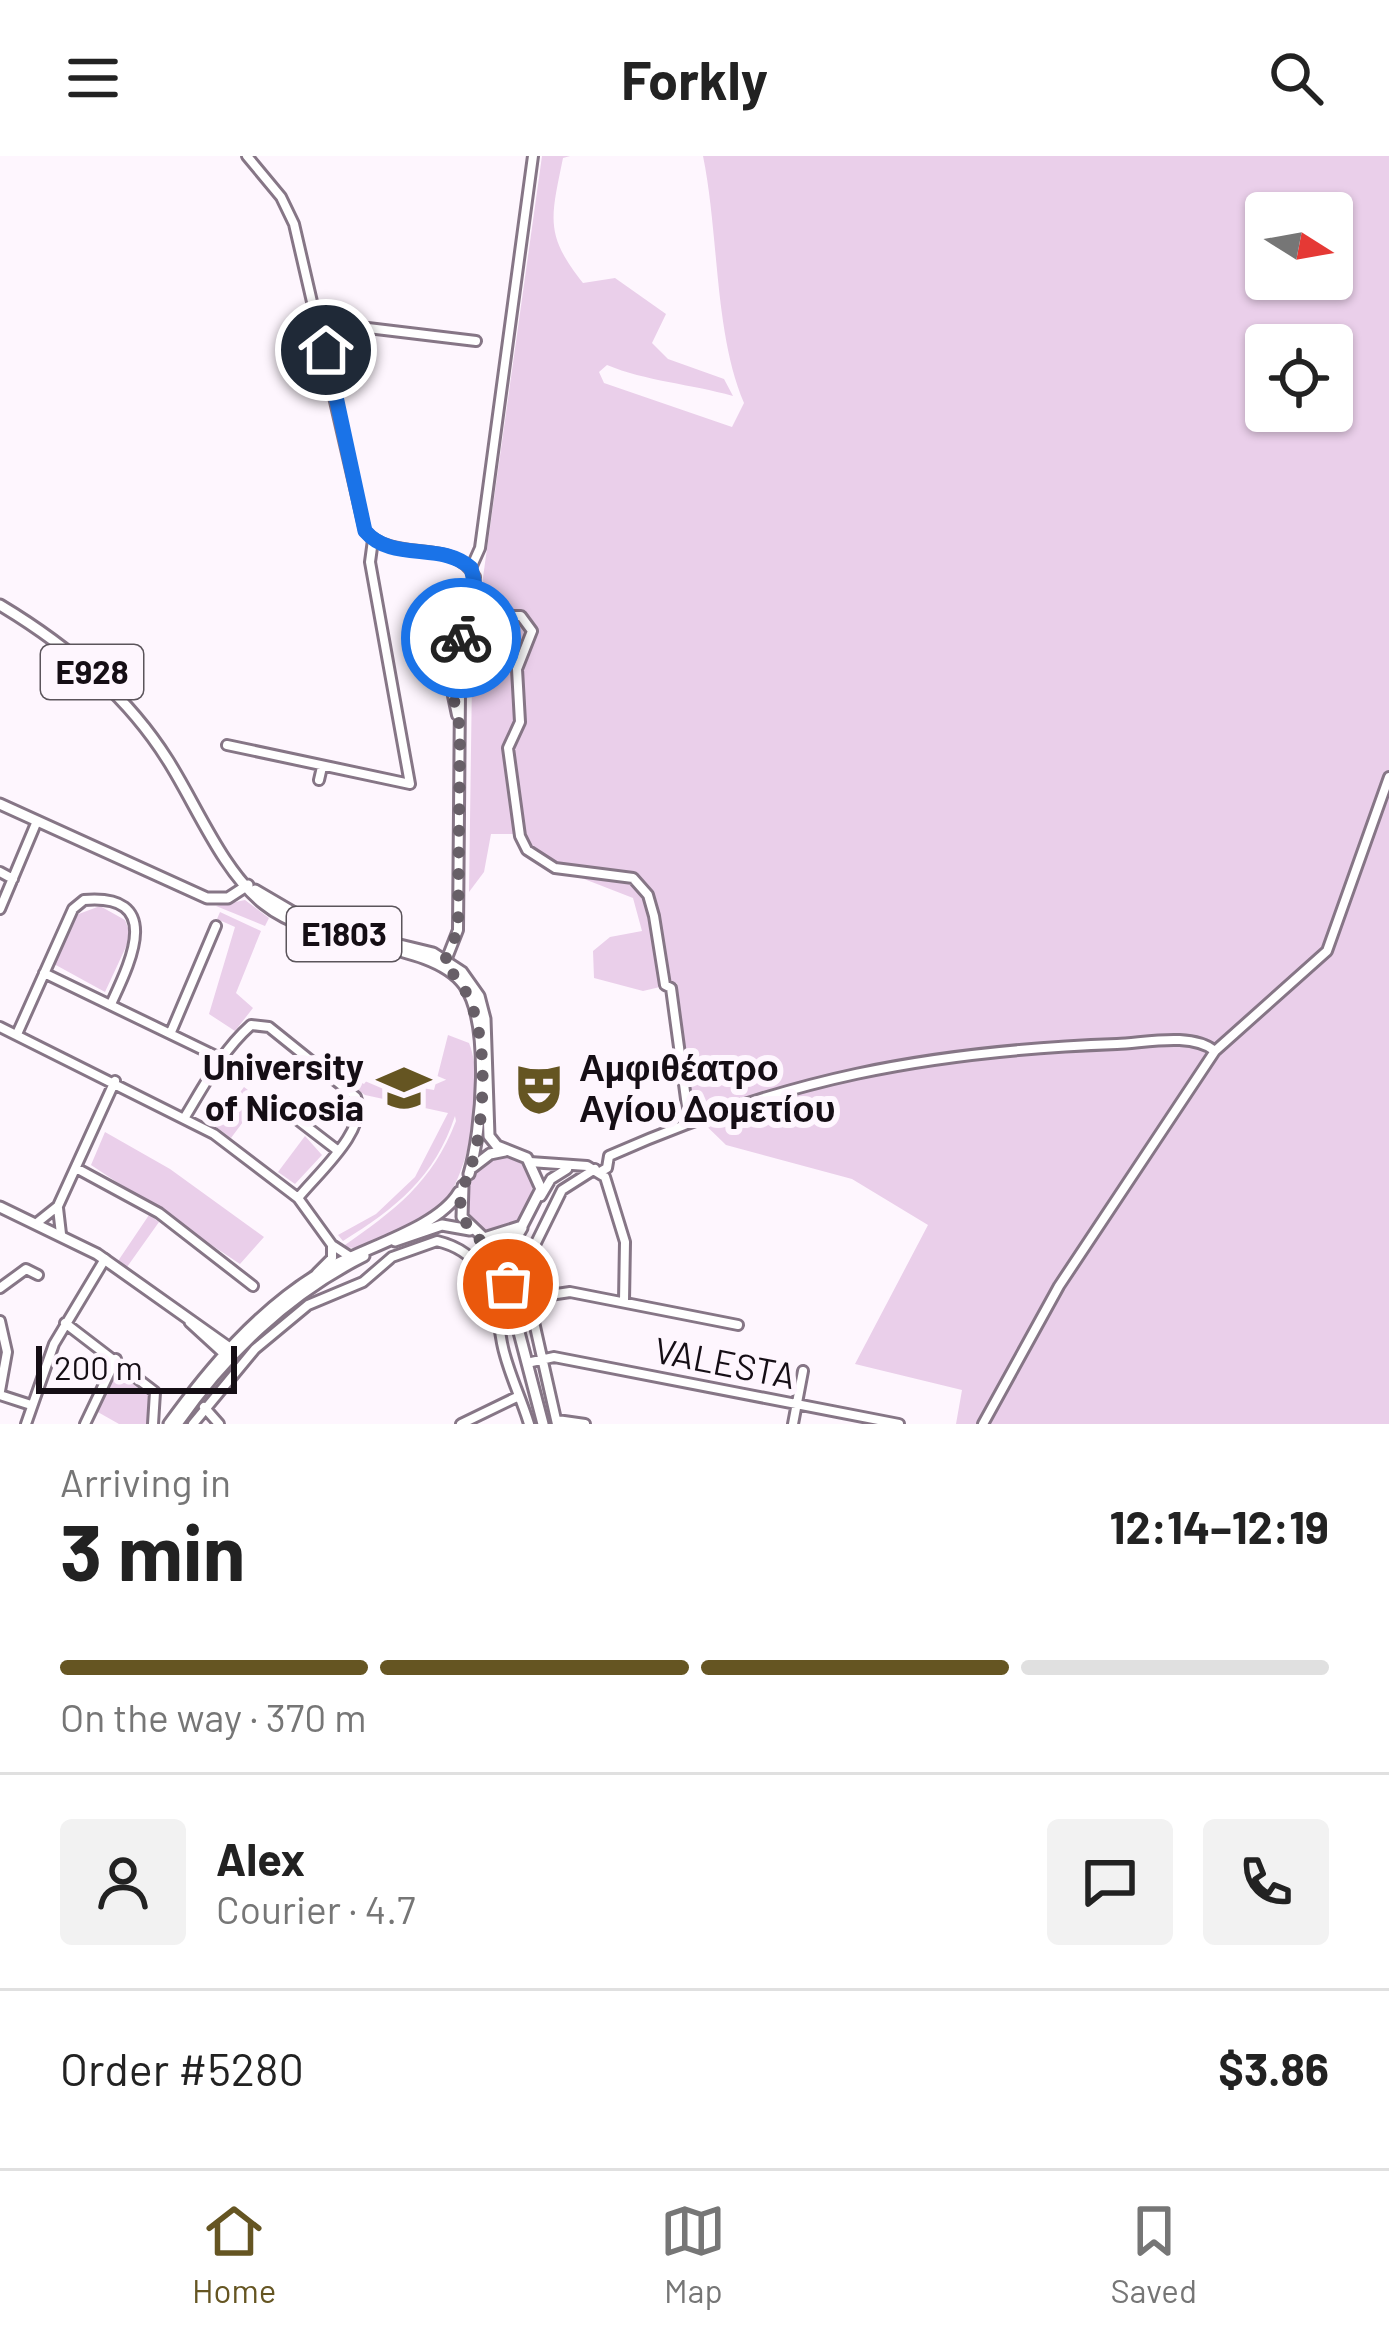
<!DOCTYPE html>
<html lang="en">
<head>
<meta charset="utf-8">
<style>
  :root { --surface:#fff; --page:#f2f2f2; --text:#222; --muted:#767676; --line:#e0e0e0; --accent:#655522 }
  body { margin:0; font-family:Barlow,sans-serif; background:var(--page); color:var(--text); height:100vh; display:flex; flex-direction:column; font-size:45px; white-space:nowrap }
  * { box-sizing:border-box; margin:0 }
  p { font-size:39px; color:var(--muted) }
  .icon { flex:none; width:66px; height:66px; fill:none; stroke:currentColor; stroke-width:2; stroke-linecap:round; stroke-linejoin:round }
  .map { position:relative; height:1268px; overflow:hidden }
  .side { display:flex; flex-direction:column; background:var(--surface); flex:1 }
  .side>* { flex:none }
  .needle { width:78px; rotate:101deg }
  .fabs { position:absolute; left:1245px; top:36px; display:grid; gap:24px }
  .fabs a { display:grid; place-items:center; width:108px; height:108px; border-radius:12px; background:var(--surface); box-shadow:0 3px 9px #0004; font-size:60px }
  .scale { position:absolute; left:36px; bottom:30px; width:201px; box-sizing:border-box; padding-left:12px; border:6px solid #150e15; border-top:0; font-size:33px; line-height:42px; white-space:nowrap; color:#150e15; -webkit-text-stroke:9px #fef6fe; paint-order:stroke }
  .pin { position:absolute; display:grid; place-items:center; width:102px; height:102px; color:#fff; margin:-51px; border:6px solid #fff; border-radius:50%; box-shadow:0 3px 12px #0007 }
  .courier { position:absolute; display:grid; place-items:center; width:120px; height:120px; margin:-60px; border:9px solid #1a73e8; border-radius:50%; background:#fff; color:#222; box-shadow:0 3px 15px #0007 }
  .head em { font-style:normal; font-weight:700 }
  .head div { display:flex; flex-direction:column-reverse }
  .head { display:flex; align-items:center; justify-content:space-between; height:204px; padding:0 60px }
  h1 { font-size:78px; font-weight:700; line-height:90px }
  .bar { display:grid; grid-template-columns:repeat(4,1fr); gap:18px 12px; align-content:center; height:144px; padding:0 60px }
  .bar i { height:15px; border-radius:9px; background:var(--line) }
  .bar .current { background:var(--accent) }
  .bar p { grid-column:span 4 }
  .line { display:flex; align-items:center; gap:30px; padding:0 60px; border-top:3px solid var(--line) }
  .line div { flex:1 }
  .round { display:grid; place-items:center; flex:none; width:126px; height:126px; border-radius:12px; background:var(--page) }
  header { display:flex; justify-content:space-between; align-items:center; height:156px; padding:0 60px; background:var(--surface); font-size:54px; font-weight:700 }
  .dock { display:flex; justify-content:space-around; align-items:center; height:168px; border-top:3px solid var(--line); background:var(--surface); font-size:33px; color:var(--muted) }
  .dock a { display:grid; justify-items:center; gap:6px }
  .dock .current { color:var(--accent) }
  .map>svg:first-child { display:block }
</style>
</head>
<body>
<header><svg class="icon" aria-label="menu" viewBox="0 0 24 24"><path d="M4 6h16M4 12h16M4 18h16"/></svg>Forkly<svg class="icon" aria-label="search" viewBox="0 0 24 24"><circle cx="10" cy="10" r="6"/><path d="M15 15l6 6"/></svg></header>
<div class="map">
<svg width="1389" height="1268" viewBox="0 0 1389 1268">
  <rect width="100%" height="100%" fill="#fef6fe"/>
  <path fill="#eacfea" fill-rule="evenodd" d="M 542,0 L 570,0 L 563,2 C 551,62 544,78 583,127 L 615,122 L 666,158 L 652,187 L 668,203 L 724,223 L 733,240 C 691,228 645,225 607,209 L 599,216 L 604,227 L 732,271 L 744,247 C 714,176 719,78 703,0 L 1389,0 L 1389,1268 L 956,1268 L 962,1234 L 855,1208 L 928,1069 L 852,1023 L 726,989 L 691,955 L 677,827 L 643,835 L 594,822 L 593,795 L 610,781 L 642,775 L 633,742 L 525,700 L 515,678 L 491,678 L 484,716 L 469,736 L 472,523 L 495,508 L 500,473 L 478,457 ZM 1266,57 L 1332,57 L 1332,123 L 1266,123 ZM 1266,189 L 1332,189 L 1332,255 L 1266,255 Z
    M 245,744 L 269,762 L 265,770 L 216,750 Z
    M 100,750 L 125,764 L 131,780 L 105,836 L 54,808 L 76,759 Z
    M 220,756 L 261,775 L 236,837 L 253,852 L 235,875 L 209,858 L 235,771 L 217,763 Z
    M 448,879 L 469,887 C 485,925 471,1020 440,1050 C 421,1069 380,1081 355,1092 L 342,1091 C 395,1054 432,1027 456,965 L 455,960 C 435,1021 396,1052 343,1085 L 338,1079 L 376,1058 L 415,1021 L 448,957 L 365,939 L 348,927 L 352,921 L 364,928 L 368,923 L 434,934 Z
    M 244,931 L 260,943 L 231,982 L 215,970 Z
    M 105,976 L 170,1013 L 264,1081 L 240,1108 L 91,1009 Z
    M 305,980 L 322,999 L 295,1028 L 278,1016 Z
    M 505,1000 C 546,1008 533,1043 517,1069 L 486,1076 L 466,1058 C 465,1029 474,1006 505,1000 Z
    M 149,1059 L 159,1066 L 127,1111 L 118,1105 Z
    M 121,1216 C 145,1224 160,1242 147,1268 L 119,1268 L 96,1255 L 107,1227 Z"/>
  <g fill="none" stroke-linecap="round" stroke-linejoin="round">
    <g stroke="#867686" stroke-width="14">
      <path id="minor" d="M 247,0 L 281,41 L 294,68 L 365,375 C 393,408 455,381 475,421 L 460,537 L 458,774 L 445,807
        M 325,186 L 331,174 L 343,169 L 476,185
        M 471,412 L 480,392 L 533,0
        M 472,460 L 521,460 L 532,475 L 517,513 L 520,566 L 508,592 L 520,680 L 527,694 L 555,712 L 633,722 L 648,739 L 654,760 L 665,829 L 671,832 L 689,965
        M 457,559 L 452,535 L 462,479
        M 227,589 L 410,628 L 370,406 L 373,384
        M 319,624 L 322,611
        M 0,716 L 13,723
        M 0,753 L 37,665
        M 44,817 L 220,902
        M 0,871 L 214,978 L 298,1042 L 332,1089 L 349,1100
        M 171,876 L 216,770
        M 17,878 L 73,753 L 84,744 C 166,737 129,809 111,848
        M 272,944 L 337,994
        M 185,961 C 205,928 222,895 251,869 L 269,871 L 356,941 C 370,973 317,1018 298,1042
        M 530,1006 L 587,1010 L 605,1021 L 625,1086 L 624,1145
        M 76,1012 L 159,1057 L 253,1130
        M 600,1016 L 607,1012 L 609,1000 C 783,923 927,895 1117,888 C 1145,887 1191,876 1215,895
        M 541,1040 L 551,1023 L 567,1013
        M 58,1052 L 61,1078
        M 38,1066 L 58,1050 L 115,925
        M 317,1117 L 332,1102 L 332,1090
        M 0,1132 L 26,1113 L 38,1119
        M 530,1142 L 570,1136 L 738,1169
        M 0,1165 L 7,1196 L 0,1235
        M 65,1167 L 155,1236 L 153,1268
        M 527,1207 L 554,1201 L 899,1268
        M 0,1239 L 31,1249
        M 204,1251 L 219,1268
        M 557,1264 L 585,1268
        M 26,1268 L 54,1188 L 105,1103
        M 85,1268 L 116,1203
        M 193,1268 L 255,1193 L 308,1149 L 363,1126 L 392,1101 L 437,1085 C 491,1098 494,1142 502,1187 C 507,1214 521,1241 529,1268
        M 461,1268 L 519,1240
        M 557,1268 L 527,1135 L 527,1105 L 562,1034 L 595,1013
        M 793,1268 L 803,1215
        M 983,1268 L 1059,1130 L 1215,895 L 1327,795 L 1389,621"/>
    </g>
    <g stroke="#867686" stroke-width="15">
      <path id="major" d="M 0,449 C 65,488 126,538 167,603 C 196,648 222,715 264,748 C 319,793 431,783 464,829 C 491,867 482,975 469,1018
        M 0,648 L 207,742 L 228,742 L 248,729
        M 255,734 L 313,768 L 433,797 L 462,816 L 479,840 L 485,863 L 489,980 L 497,990 L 527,1002 L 541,1033 L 522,1070 L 484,1082 L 462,1061 L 463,1030
        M 473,1011 L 490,998 L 505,995
        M 0,1051 L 97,1098 L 231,1193
        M 484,1082 L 503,1115 L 543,1268
        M 395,1085 L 442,1069 L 470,1074
        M 507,1117 L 509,1094 L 522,1072
        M 190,1166 L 226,1199
        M 169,1268 C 210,1211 258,1155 318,1118 C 357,1093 437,1074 459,1036
        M 177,1268 C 225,1199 288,1138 364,1100"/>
    </g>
    <use href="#minor" stroke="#fff" stroke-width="8"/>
    <use href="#major" stroke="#fff" stroke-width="9"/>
  </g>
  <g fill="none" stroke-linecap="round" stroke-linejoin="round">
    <path stroke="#675f67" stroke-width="12" stroke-dasharray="0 21.6" d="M 461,482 L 452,535 L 460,572 L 458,774 L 443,809 C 491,843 486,940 476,993 C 471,1015 460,1032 460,1055 C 472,1084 496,1091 508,1128"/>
    <path stroke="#1a73e8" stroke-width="15" d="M 326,194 L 365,375 C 392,407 442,385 471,412 L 476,434 L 461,482"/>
  </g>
  <defs>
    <g id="university-bare" transform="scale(4.14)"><path d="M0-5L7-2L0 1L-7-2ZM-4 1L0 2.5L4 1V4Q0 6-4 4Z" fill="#655522" stroke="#fef6fe" stroke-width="2.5" paint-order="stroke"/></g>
    <g id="theatre-bare" transform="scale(4.14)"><path d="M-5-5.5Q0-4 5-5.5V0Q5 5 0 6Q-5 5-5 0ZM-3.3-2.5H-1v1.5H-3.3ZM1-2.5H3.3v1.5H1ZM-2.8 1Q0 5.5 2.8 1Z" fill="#655522" stroke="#fef6fe" stroke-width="2.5" paint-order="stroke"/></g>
  </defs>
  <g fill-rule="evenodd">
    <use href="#university-bare" x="404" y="932"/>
    <use href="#theatre-bare" x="539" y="933"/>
  </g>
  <g text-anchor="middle" stroke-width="12" stroke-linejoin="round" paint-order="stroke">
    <g fill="#fef6fe" stroke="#5b545b" stroke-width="3">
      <rect x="41" y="489" width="102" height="54" rx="9"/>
      <rect x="287" y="751" width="114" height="54" rx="9"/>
    </g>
    <g font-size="33" font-weight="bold" fill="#150e15">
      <text x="92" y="528">E928</text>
      <text x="344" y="790">E1803</text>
    </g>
    <g font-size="36" font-weight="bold" fill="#150e15" stroke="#fef6fe" text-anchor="end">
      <text x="364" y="924">University<tspan x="364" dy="41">of Nicosia</tspan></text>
      <text x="579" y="925" text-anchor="start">Αμφιθέατρο<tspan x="579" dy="41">Αγίου Δομετίου</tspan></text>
    </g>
    <g font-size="36" fill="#150e15" stroke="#fef6fe">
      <text transform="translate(725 1207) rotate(11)" y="13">VALESTA</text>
    </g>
  </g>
</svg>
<div class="fabs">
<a><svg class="needle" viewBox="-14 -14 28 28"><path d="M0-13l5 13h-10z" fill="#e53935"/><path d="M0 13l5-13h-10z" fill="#767676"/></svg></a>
<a><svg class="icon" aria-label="locate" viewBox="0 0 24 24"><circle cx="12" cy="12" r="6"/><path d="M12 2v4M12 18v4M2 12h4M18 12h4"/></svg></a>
</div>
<div class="scale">200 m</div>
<div class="pin" style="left:508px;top:1128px;background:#ea580c"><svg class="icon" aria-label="bag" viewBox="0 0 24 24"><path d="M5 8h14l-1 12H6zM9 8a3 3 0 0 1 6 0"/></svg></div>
<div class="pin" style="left:326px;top:194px;background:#1f2937"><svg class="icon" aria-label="home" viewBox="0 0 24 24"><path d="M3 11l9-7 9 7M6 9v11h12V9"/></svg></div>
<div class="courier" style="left:461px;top:482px"><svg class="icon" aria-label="bike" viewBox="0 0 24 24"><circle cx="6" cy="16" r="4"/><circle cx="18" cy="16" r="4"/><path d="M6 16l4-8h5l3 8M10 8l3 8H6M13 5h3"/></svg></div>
</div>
<section class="side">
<div class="head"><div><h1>3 min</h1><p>Arriving in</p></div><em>12:14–12:19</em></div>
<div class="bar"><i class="current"></i><i class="current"></i><i class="current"></i><i></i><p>On the way · 370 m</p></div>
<div class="line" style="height:216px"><a class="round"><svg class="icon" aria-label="person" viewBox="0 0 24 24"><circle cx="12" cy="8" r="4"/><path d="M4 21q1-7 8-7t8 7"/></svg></a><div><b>Alex</b><p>Courier · 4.7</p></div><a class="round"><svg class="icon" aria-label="chat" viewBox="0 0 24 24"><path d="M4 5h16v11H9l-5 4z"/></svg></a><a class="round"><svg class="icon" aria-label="phone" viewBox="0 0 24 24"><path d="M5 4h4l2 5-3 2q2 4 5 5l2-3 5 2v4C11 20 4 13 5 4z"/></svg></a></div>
<div class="line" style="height:156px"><div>Order #5280</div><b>$3.86</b></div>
</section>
<nav class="dock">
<a class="current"><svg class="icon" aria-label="home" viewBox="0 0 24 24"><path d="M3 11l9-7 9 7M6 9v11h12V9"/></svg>Home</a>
<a><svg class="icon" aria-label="map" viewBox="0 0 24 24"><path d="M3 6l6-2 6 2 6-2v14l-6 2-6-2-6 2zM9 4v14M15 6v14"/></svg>Map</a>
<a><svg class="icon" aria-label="saved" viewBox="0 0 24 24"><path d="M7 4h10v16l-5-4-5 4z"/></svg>Saved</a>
</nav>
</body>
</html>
